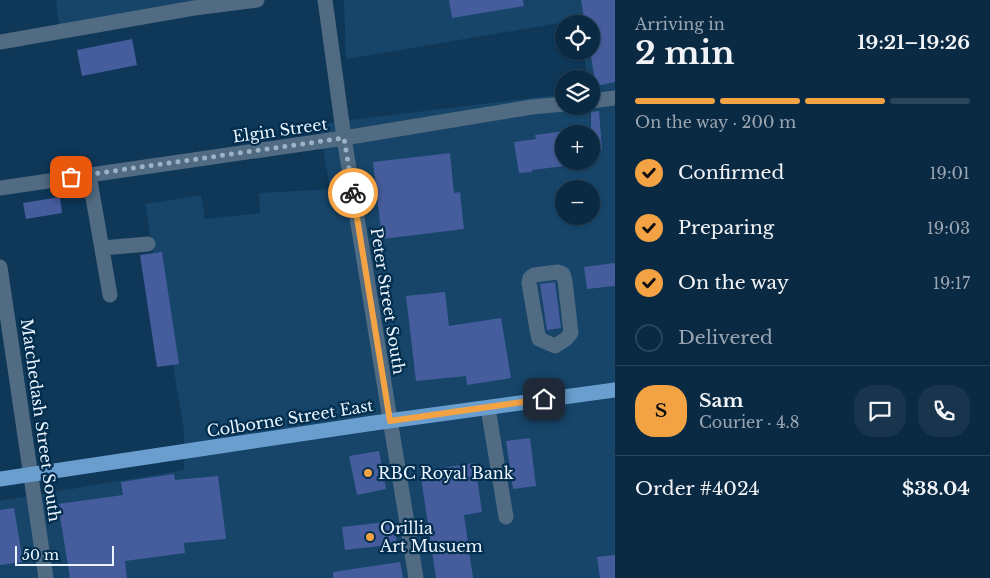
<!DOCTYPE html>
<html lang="en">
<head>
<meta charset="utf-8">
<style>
  :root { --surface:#0a2942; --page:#18354d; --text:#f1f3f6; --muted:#99a6b2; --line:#2a455b; --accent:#f4a344 }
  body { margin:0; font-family:"Libre Baskerville",serif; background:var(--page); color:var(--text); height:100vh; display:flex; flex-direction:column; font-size:19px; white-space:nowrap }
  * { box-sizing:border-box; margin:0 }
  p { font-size:16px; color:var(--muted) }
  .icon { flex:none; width:28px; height:28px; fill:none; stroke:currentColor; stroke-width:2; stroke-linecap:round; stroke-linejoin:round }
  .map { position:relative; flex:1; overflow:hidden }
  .sheet { display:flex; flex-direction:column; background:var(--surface); width:375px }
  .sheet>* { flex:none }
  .tools { position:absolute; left:555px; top:15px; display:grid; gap:10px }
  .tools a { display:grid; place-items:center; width:45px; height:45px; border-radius:50%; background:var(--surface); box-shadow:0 1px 4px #0004,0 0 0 1px var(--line); font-size:25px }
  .scale { position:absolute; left:15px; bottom:12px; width:99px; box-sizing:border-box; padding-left:5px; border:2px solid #e9f4ff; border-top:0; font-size:14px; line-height:18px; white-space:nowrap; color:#e9f4ff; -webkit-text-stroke:4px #022d4d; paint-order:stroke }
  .pin { position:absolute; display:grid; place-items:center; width:42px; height:42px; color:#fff; margin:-21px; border-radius:10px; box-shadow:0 2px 8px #0006 }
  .courier { position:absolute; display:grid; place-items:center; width:50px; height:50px; margin:-25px; border:4px solid #f4a344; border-radius:50%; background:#fff; color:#222; box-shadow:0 1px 6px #0007 }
  .head em { font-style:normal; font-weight:700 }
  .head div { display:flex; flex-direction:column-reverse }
  .head { display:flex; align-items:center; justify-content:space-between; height:85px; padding:0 20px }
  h1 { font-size:32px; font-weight:700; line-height:38px }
  .bar { display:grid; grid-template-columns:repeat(4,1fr); gap:8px 5px; align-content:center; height:60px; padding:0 20px }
  .bar i { height:6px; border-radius:4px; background:var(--line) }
  .bar .current { background:var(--accent) }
  .bar p { grid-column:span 4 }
  .line { display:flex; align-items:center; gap:12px; padding:0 20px; border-top:1px solid var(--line) }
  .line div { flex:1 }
  .round { display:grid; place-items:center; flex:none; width:52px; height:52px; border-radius:20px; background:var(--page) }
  ol { padding:0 20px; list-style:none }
  li { display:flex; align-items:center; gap:15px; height:55px }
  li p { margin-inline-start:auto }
  li .icon { padding:5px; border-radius:50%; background:var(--accent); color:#111; stroke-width:4 }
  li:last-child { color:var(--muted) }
  li i { width:28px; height:28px; border:2px solid var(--line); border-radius:50% }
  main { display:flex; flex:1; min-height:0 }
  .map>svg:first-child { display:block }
</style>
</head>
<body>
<main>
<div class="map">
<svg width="615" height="578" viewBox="0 0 615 578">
  <rect width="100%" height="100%" fill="#0e3758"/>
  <path fill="#164569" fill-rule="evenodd" d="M 56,0 L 251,0 L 60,32 Z
    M 344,0 L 615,0 L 615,578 L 0,578 L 0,501 L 184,470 L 184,430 L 145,204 L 201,195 L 205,219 L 260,213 L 259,193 L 330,189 L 319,124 L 564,94 L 564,106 L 591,106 L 591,79 L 588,79 L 583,51 L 591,51 L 591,24 L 578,24 L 577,20 L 346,59 ZM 564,134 L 591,134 L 591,161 L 564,161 ZM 564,189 L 591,189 L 591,216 L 564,216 Z"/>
  <path fill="#455d9d" d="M 449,0 L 523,0 L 524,6 L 452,18 Z
    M 581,0 L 615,0 L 615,82 L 596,86 L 590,51 L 591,24 L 585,24 Z
    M 132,39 L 137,65 L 82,76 L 77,50 Z
    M 599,111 L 602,149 L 591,151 L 591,112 Z
    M 564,131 L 564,166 L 532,170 L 532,172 L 519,173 L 514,142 L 536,139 L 535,135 Z
    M 450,153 L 454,193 L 460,192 L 464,229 L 382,239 L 373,162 Z
    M 60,197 L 62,213 L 26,219 L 23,203 Z
    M 162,252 L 179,364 L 157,367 L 140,255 Z
    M 615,263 L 615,286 L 587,289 L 584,267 Z
    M 555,282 L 561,328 L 547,330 L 540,284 Z
    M 445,292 L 449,326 L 501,318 L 511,378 L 467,385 L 466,376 L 416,381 L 406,296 Z
    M 530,438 L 536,486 L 513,489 L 506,441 Z
    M 379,451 L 386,489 L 357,495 L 349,456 Z
    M 475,463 L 482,512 L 464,515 L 473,578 L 436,578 L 420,471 Z
    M 174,474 L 175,480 L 218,476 L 226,539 L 184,543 L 185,553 L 125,561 L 127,578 L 70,578 L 58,504 L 123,495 L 121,482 Z
    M 14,508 L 23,562 L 0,565 L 0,510 Z
    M 394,521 L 397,544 L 345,550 L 342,527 Z
    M 615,555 L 615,578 L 600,578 L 597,557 Z
    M 400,562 L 403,578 L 333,578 L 333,572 Z"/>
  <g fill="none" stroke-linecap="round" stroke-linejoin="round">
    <path stroke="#516b82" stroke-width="15" d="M 325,0 L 344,138 L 416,578
      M 0,42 L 194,8 L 257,0
      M 591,101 L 615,98
      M 89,175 L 110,295
      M 0,188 L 344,138 L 532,107 L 564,104
      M 102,248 L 148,244
      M 0,267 L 46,578
      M 558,272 L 563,274 L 565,281 L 571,333 L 566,339 L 555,346 L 539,339 L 538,335 L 529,283 L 530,278 L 534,275 Z
      M 488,408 L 506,517"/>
    <path stroke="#6a9ecf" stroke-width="15" d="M 0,479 L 374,423 L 615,390"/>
  </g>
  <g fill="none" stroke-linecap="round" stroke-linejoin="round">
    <path stroke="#9cb2c5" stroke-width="5" stroke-dasharray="0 9" d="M 71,177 L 344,138 L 353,193"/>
    <path stroke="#f4a344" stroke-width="6" d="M 353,193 L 390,421 L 544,399"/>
  </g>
  <g fill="#f4a344" stroke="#022d4d" stroke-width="2">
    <circle cx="368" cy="473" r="5"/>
    <circle cx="370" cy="537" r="5"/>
  </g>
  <g text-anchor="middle" stroke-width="4.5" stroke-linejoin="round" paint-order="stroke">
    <g font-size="16" fill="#e9f4ff" stroke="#022d4d">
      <text transform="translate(280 130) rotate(-8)" y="6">Elgin Street</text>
      <text transform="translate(388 301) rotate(81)" y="6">Peter Street South</text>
      <text transform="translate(290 418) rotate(-9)" y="6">Colborne Street East</text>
      <text transform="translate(41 420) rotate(82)" y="6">Matchedash Street South</text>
    </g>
    <g font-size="16" fill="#e9f4ff" stroke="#022d4d" text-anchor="start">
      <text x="378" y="479">RBC Royal Bank</text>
      <text x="380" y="534">Orillia<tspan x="380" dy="18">Art Musuem</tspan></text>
    </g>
  </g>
</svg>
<div class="tools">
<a><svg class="icon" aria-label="locate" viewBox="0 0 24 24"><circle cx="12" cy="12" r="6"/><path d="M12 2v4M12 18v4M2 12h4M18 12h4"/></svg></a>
<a><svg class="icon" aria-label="layers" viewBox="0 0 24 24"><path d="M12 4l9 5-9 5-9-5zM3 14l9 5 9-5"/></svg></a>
<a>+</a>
<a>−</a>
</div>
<div class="scale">50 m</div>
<div class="pin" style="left:71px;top:177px;background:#ea580c"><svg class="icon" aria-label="bag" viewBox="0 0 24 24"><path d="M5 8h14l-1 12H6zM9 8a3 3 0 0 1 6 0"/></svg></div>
<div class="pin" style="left:544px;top:399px;background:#1f2937"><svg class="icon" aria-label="home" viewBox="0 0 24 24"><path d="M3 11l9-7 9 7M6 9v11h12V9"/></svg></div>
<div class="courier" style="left:353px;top:193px"><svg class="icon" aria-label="bike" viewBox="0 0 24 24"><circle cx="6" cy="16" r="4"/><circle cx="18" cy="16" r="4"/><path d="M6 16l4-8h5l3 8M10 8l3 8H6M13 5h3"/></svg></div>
</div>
<section class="sheet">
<div class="head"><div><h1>2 min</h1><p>Arriving in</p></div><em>19:21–19:26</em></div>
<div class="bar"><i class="current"></i><i class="current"></i><i class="current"></i><i></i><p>On the way · 200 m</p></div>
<ol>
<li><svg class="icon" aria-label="check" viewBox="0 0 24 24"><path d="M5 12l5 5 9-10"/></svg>Confirmed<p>19:01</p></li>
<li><svg class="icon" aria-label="check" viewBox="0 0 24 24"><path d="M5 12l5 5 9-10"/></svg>Preparing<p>19:03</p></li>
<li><svg class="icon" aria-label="check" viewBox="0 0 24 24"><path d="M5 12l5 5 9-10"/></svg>On the way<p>19:17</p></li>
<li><i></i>Delivered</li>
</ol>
<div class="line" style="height:90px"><b class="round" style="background:var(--accent);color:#111">S</b><div><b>Sam</b><p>Courier · 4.8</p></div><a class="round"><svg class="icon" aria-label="chat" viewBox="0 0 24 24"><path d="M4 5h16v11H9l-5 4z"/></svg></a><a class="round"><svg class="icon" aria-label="phone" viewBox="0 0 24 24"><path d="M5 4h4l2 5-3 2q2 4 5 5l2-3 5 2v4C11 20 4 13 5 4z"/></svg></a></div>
<div class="line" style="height:65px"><div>Order #4024</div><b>$38.04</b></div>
</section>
</main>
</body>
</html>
